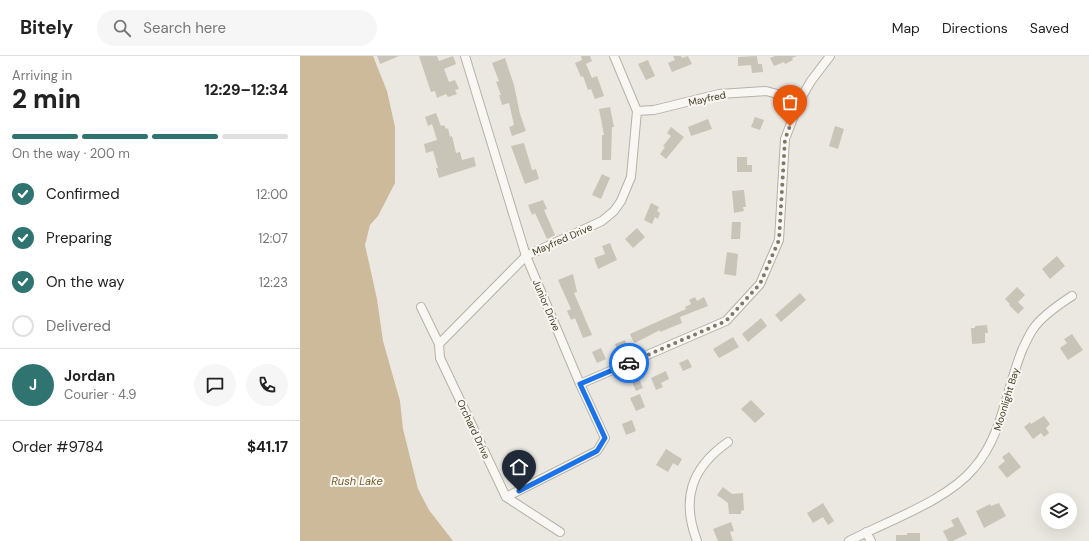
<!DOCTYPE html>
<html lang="en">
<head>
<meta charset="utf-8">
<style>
  :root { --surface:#fff; --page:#f6f6f6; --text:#222; --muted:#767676; --line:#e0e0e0; --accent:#2f7471 }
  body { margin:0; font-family:"DM Sans",sans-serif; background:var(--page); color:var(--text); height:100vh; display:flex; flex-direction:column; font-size:15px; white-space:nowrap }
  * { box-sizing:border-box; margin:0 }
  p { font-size:13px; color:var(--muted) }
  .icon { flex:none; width:22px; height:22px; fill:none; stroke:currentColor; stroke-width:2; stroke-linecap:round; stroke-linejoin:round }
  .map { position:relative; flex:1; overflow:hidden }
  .side { display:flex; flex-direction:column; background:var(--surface); width:300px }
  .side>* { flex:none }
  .controls { position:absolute; left:741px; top:437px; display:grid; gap:8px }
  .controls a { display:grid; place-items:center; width:36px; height:36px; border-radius:50%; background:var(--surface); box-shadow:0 4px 16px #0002; font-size:20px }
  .pin { position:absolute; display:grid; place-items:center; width:34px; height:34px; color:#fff; margin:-41px -17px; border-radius:50% 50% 50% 0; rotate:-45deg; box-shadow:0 0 4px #0007 }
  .pin .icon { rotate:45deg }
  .courier { position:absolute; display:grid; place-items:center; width:40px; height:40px; margin:-20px; border:3px solid #1a73e8; border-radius:50%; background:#fff; color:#222; box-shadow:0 1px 5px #0007 }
  .head em { font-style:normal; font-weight:800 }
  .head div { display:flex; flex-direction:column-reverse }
  .head { display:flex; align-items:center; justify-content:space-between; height:68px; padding:0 12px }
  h1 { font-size:26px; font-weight:800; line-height:30px }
  .bar { display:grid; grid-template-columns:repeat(4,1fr); gap:6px 4px; align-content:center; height:48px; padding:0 12px }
  .bar i { height:5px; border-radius:3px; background:var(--line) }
  .bar .active { background:var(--accent) }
  .bar p { grid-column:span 4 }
  .line { display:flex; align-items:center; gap:10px; padding:0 12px; border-top:1px solid var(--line) }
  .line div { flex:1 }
  .round { display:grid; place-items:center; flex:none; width:42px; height:42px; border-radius:21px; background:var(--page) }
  ol { padding:0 12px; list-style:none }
  li { display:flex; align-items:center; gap:12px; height:44px }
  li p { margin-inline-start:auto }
  li .icon { padding:4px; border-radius:50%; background:var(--accent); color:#fff; stroke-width:4 }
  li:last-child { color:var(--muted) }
  li i { width:22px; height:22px; border:2px solid var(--line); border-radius:50% }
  header { display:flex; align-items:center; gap:24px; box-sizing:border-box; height:56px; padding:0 20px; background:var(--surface); border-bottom:1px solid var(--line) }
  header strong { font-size:19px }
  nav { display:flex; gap:22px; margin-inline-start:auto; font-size:14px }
  .search { width:280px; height:36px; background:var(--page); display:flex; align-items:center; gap:10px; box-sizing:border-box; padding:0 14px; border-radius:22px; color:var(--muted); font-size:15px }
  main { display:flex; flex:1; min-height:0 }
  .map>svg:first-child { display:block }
</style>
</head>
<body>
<header>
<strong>Bitely</strong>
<div class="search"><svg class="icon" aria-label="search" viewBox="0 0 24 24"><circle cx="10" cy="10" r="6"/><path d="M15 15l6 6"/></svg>Search here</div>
<nav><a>Map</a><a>Directions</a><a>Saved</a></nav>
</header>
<main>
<section class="side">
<div class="head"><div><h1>2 min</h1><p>Arriving in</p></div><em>12:29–12:34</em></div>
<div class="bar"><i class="active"></i><i class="active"></i><i class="active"></i><i></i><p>On the way · 200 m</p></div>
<ol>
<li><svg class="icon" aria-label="check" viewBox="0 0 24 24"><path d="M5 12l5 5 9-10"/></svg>Confirmed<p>12:00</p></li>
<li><svg class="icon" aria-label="check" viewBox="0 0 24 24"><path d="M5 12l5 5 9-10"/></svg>Preparing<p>12:07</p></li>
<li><svg class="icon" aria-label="check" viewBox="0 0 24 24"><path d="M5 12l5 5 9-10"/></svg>On the way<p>12:23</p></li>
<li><i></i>Delivered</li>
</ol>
<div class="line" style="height:72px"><b class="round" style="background:var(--accent);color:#fff">J</b><div><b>Jordan</b><p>Courier · 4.9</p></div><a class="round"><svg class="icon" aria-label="chat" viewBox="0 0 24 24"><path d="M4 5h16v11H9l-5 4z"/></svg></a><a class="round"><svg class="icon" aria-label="phone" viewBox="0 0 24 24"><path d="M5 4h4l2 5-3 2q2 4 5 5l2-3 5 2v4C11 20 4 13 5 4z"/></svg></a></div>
<div class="line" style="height:52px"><div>Order #9784</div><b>$41.17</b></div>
</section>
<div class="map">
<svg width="789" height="485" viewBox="0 0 789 485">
  <rect width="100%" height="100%" fill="#ebe8e1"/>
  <path fill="#cdba9a" d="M 0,0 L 73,0 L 87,35 L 95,71 L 95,127 L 78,160 L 70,169 L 65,189 L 77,243 L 83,285 L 100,345 L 103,373 L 118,433 L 129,454 L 153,485 L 0,485 Z"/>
  <path fill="#c9c4b8" d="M 77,0 L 99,0 L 80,8 Z
    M 119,0 L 137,0 L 139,5 L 153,0 L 156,8 L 144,13 L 149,26 L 155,24 L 159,33 L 155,34 L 157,38 L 148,41 L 146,38 L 137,42 L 135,35 L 131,36 Z
    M 281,0 L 290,0 L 292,5 L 286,8 L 292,22 L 297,20 L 304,40 L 295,43 L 291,33 L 288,34 L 283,20 L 281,21 L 275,7 L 282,4 Z
    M 373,0 L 381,0 L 382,2 L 388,0 L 392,8 L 372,16 L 368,7 L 375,4 Z
    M 457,0 L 458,8 L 462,8 L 463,16 L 452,17 L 451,9 L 438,10 L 438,1 Z
    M 475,0 L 497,0 L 492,2 L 493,4 L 485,8 L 484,6 L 474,10 L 470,2 Z
    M 205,2 L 214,29 L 220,58 L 226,75 L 212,80 L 209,71 L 214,69 L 209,47 L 202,49 L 199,39 L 201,39 L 196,26 L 199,25 L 192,7 Z
    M 348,4 L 355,20 L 346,24 L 338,8 Z
    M 310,51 L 314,71 L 312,71 L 311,104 L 302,104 L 302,79 L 304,79 L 299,53 Z
    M 136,57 L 141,70 L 144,69 L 146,73 L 148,72 L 150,81 L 152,80 L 156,97 L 160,96 L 162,104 L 174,101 L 176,110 L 139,122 L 136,112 L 138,112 L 133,95 L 126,97 L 124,88 L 137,84 L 132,68 L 128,70 L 125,61 Z
    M 455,61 L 464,64 L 460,74 L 451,71 Z
    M 408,63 L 412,73 L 391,80 L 388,71 Z
    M 535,70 L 544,73 L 538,93 L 529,90 Z
    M 371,71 L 384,81 L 366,103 L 360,98 L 365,91 L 363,90 L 371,80 L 367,77 Z
    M 224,87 L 232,114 L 236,113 L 239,123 L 225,128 L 211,90 Z
    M 437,101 L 447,101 L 447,109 L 452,109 L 452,116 L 437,116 Z
    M 302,118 L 310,122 L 301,143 L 292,139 Z
    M 444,134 L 446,151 L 443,151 L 444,155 L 434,157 L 432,135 Z
    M 243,144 L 247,153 L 244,154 L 255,179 L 247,183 L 235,157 L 232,159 L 228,149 Z
    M 351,147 L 359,151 L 357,155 L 360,157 L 358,163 L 355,161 L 352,168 L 344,164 Z
    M 432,166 L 441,166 L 440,183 L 431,183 Z
    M 337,172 L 345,181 L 333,192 L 325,183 Z
    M 310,187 L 317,204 L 298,213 L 294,202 L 305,198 L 302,190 Z
    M 427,196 L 438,198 L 436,220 L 424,218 Z
    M 757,200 L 765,210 L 750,223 L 742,213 Z
    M 273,218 L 277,236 L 274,237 L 292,279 L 283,282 L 275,262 L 271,264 L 267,255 L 271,253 L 258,224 Z
    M 717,231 L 725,239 L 718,246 L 724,252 L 718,258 L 709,249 L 710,248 L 705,243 Z
    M 500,237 L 506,244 L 481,266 L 475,259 Z
    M 395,241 L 397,245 L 404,241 L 408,250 L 380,261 L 382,267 L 360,276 L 360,274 L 335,287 L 333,285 L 330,278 L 386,253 L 385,251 L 391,248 L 389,244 Z
    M 461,262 L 467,270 L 448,286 L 442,278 Z
    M 687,269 L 688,277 L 685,277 L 685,287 L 672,288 L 671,272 L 675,272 L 675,270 Z
    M 772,278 L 783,294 L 768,304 L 760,292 L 767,287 L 764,283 Z
    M 433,281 L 439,291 L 419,302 L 413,293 Z
    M 325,284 L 327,290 L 325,291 L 326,293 L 318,296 L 315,288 Z
    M 301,292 L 306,303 L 297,307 L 292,296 Z
    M 388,303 L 392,311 L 383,315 L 379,307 Z
    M 366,315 L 369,323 L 361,327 L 363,331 L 356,334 L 351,322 Z
    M 339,323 L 343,332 L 336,335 L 332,326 Z
    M 340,338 L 345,351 L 336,355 L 330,342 Z
    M 451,344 L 465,358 L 455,367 L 441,353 Z
    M 744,360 L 750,368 L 746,372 L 749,377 L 744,381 L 741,377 L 733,383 L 724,371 L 730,366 L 731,368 Z
    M 332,364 L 336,375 L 326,379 L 322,368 Z
    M 366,393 L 382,403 L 378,410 L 373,407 L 368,416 L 356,409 Z
    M 709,396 L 721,411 L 707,422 L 698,411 L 705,405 L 702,401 Z
    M 423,431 L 432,438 L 443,437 L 444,454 L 441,455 L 441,458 L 429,458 L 428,447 L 417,439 Z
    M 523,447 L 534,465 L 528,469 L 523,461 L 513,467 L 507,457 Z
    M 699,447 L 706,460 L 684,472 L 676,455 L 690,448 L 691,450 Z
    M 658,461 L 667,478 L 653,485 L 648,485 L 643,475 L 654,470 L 651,464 Z
    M 431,466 L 434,475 L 430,476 L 433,485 L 418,485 L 413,473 Z
    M 607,477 L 620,477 L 620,485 L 596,485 L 596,479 L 607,479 Z"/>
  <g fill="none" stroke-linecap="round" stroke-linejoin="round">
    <g stroke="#b6b1a6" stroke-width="10">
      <path id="minor" d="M 165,0 L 226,200 L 280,328 L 305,382 L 297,395 L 206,441
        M 337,55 L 354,54 L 419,38 L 466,35 L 500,44
        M 121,251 L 139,288 L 140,302 L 206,441 L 260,476
        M 139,288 L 226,200 L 302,165 L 314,155 L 321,145 L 331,121 L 337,55 L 314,0
        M 280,328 L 426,265 L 460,228 L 479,184 L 485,83 L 500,44 L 511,25 L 530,0
        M 566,476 L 571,485
        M 397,485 C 381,443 391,412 428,386
        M 549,485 C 587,465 647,445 674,412 C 703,379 706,332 723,292 C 726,286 729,279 733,273 C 742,260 758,249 772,240"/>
    </g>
    <use href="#minor" stroke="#f9f7f4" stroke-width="8"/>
  </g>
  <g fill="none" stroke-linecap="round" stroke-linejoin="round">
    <path stroke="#7e7969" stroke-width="4" stroke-dasharray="0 7.2" d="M 329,307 L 426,265 L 460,228 L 479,184 L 485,83 L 490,70"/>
    <path stroke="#1a73e8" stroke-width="5" d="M 219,435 L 297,395 L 305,382 L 280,328 L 329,307"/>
  </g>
  <g text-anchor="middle" stroke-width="4" stroke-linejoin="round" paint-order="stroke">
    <g font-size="10" fill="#443d28" stroke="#f8f6f1">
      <text transform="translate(407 42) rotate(-12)" y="4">Mayfred</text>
      <text transform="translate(262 183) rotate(-24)" y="4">Mayfred Drive</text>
      <text transform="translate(247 249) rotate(67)" y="4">Junior Drive</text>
      <text transform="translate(706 343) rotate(-73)" y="4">Moonlight Bay</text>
      <text transform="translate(174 373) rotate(65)" y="4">Orchard Drive</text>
    </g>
    <g font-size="11" font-style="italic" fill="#7b612f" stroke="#f8f6f1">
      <text x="57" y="429">Rush Lake</text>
    </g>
  </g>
</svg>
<div class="controls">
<a><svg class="icon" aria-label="layers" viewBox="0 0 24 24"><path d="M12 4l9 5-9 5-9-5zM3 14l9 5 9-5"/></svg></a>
</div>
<div class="pin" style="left:490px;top:70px;background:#ea580c"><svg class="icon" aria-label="bag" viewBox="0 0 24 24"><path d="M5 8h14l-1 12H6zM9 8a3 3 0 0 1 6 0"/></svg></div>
<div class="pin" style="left:219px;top:435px;background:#1f2937"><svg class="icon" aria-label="home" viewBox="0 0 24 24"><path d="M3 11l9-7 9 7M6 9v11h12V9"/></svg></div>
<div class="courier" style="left:329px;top:307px"><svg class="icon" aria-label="car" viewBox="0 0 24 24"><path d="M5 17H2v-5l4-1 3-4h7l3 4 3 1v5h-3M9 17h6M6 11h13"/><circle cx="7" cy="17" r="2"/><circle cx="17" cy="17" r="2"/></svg></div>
</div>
</main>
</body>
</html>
